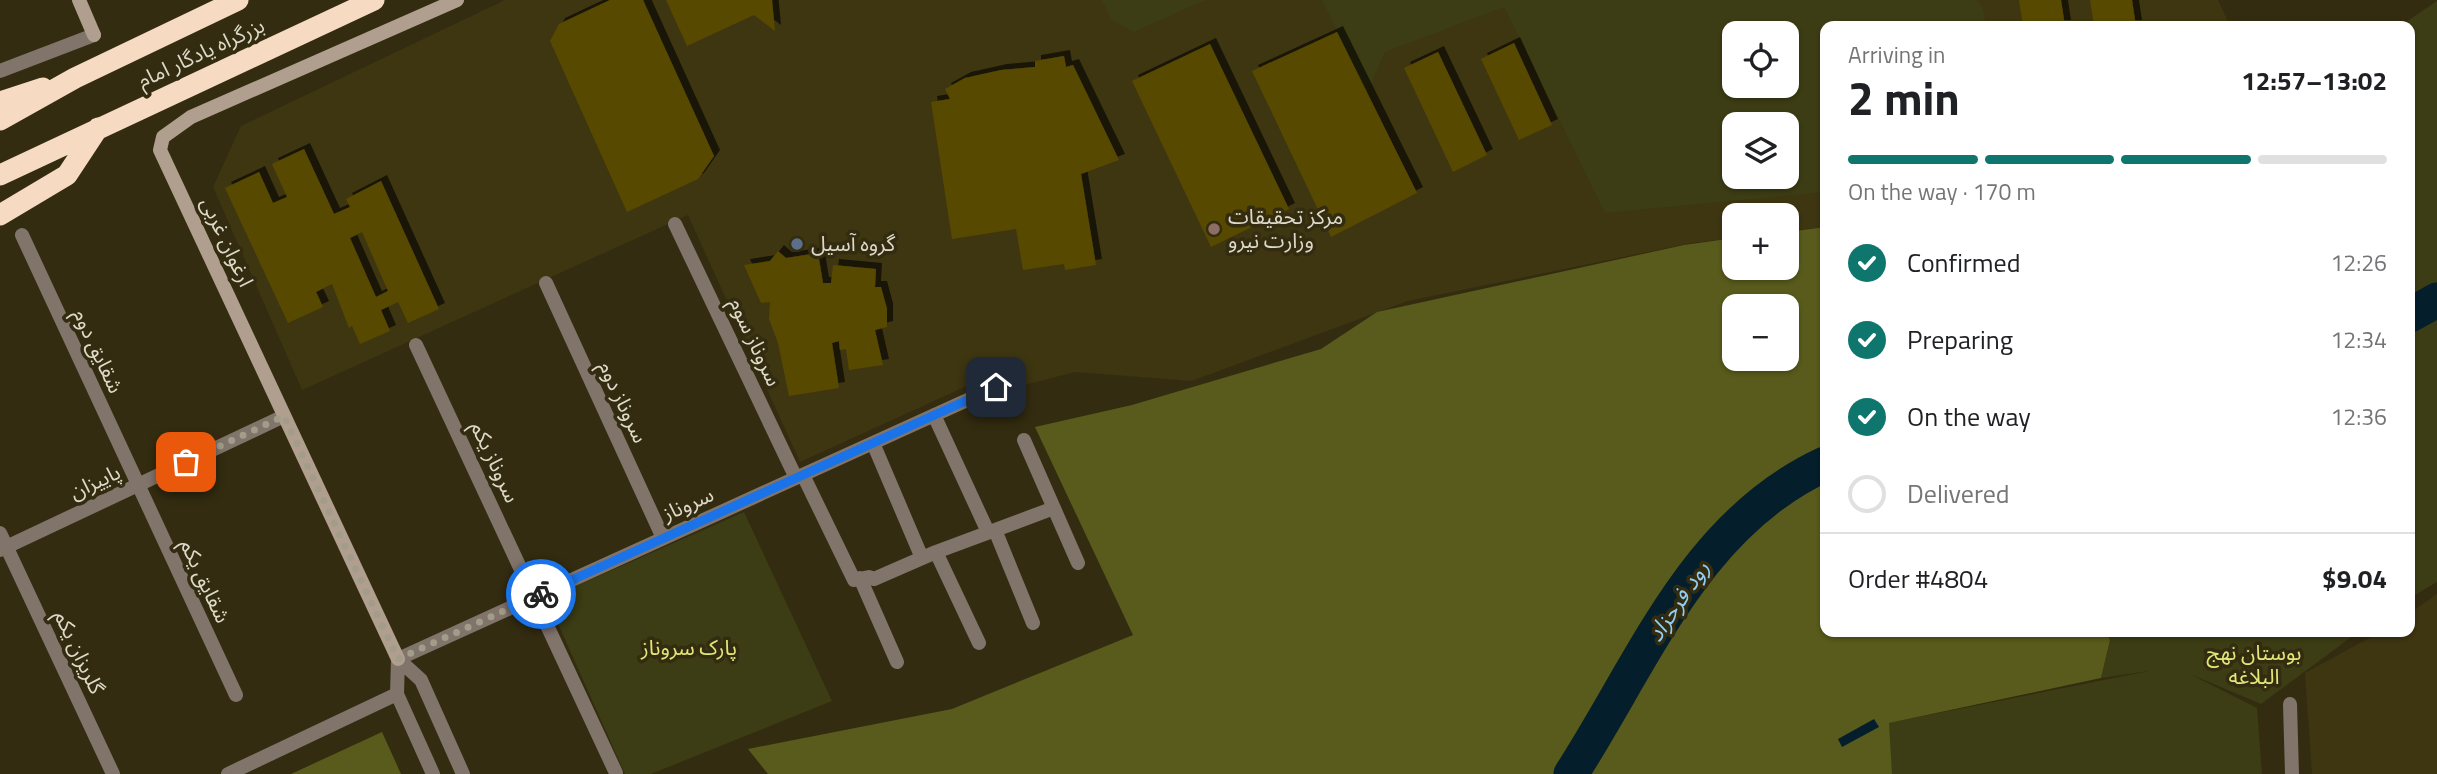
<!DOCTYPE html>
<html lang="en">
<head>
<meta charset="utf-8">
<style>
  :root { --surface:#fff; --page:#f6f6f6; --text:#202124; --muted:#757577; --line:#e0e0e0; --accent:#0f766e }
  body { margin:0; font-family:"Titillium Web","Noto Sans Arabic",sans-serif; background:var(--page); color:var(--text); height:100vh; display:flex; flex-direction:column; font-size:26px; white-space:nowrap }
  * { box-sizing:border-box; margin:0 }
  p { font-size:23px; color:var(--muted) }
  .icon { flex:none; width:38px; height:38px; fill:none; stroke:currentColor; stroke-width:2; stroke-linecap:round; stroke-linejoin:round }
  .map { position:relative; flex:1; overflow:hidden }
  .details { position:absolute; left:1820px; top:21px; width:595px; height:616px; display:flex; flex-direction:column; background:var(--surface); border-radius:14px; box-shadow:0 2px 5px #0004 }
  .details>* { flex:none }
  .tools { position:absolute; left:1722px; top:21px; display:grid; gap:14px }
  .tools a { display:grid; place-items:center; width:77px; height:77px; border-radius:14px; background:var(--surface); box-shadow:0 2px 5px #0004; font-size:35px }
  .pin { position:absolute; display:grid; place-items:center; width:60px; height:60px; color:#fff; margin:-30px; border-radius:14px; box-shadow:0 4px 10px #0006 }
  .courier { position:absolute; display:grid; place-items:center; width:70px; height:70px; margin:-35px; border:5px solid #1a73e8; border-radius:50%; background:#fff; color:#222; box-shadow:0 2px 9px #0007 }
  .headline em { font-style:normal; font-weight:700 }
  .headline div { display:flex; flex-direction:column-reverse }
  .headline { display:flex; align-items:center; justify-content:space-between; height:119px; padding:0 28px }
  h1 { font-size:46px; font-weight:700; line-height:52px }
  .bar { display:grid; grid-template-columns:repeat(4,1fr); gap:10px 7px; align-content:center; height:84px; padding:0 28px }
  .bar i { height:9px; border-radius:5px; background:var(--line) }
  .bar .active { background:var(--accent) }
  .bar p { grid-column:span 4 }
  .line { display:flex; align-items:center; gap:18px; padding:0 28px; border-top:2px solid var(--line) }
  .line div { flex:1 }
  ol { padding:0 28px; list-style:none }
  li { display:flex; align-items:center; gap:21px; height:77px }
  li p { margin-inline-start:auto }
  li .icon { padding:7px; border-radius:50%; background:var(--accent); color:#fff; stroke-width:4 }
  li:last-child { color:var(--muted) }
  li i { width:38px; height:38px; border:4px solid var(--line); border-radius:50% }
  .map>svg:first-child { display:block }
</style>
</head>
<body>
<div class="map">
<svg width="2437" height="774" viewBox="0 0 2437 774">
  <defs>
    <filter id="shadow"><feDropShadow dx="6" dy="-6" stdDeviation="0" flood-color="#0009"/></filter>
  </defs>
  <rect width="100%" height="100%" fill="#332c10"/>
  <path fill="#3e3511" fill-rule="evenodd" d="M 505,0 L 2218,0 L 2230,26 L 1825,26 L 1825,227 L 1787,231 L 1787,215 L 1734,215 L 1734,238 L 1692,243 L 1408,301 L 1192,381 L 1075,372 L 1002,391 L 993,374 L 800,462 L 688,215 L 302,390 L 213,187 L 241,126 ZM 1734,33 L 1787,33 L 1787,86 L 1734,86 ZM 1734,124 L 1787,124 L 1787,177 L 1734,177 Z
    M 2437,594 L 2437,774 L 2312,774 L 2305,673 L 2380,632 L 2410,632 L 2410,613 Z"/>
  <path fill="#3c3d14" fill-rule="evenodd" d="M 1102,0 L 1205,0 L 1134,32 L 1111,20 Z
    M 1322,0 L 1977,0 L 1983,8 L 1986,26 L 1825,26 L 1825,192 L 1605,213 L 1504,7 L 1385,52 L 1367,93 ZM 1734,33 L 1787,33 L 1787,86 L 1734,86 ZM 1734,124 L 1787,124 L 1787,177 L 1734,177 Z
    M 2437,1 L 2437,582 L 2410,598 L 2410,26 L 2400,26 Z
    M 744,512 L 832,701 L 651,774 L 625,774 L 547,599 Z
    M 2106,632 L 2358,632 L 2261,704 L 2190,674 L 2257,708 L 2262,774 L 1892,774 L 1888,723 L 2149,671 L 2101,678 L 2110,640 Z"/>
  <path fill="#595b1c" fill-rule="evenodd" d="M 1825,227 L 1825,632 L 2106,632 L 2110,640 L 2101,678 L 1889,723 L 1892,774 L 768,774 L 748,749 L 952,709 L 1133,635 L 1035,427 L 1132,405 L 1321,349 L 1377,312 L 1684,245 L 1734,238 L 1734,268 L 1787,268 L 1787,232 ZM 1734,306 L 1787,306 L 1787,359 L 1734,359 Z
    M 382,732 L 401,774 L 291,774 Z"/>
  <path fill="#051e2c" d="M 1874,719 L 1879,727 L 1842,747 L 1838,739 Z"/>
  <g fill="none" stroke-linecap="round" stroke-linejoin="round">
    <path stroke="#051e2c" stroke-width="35" d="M 2410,315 L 2437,300
      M 1571,774 C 1644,661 1695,524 1825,464"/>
  </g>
  <path fill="#584900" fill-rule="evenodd" filter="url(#shadow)" d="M 610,0 L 643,0 L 714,156 L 698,179 L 627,212 L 550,41 L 559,24 Z
    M 666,0 L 772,0 L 775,31 L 754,15 L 687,46 Z
    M 2019,0 L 2061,0 L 2065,26 L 2023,26 Z
    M 2090,0 L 2132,0 L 2136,26 L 2094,26 Z
    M 1337,32 L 1417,193 L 1331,237 L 1252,71 Z
    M 1514,43 L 1552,125 L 1519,140 L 1481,59 Z
    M 1210,44 L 1289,209 L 1211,247 L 1132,81 Z
    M 1438,52 L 1487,155 L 1453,172 L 1404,68 Z
    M 1064,56 L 1066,67 L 1073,65 L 1119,160 L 1081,174 L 1096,265 L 1065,270 L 1064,264 L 1023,270 L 1016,229 L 952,239 L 931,102 L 950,99 L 945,89 L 965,78 L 1001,70 L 1035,67 L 1035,61 Z
    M 304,149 L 334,214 L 350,207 L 346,199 L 381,181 L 439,309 L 408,323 L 398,302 L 381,310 L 390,331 L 360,344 L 352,326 L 349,328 L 332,284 L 316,292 L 323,307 L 288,323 L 225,188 L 259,172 L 273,203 L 287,197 L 272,164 ZM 362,232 L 388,291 L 376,297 L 350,238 Z
    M 778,251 L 786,258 L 818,253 L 823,283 L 831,283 L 833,265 L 876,269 L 875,287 L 881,287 L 887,309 L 887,327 L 875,330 L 883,365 L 849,370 L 846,349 L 840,350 L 839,341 L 832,343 L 839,388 L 789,396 L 778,343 L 769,319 L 770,302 L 761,303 L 744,265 L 770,261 Z"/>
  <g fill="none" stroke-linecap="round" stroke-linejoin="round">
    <path stroke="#80746b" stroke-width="14" d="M 0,71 L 94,35
      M 675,224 L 796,478
      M 22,235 L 236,695
      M 546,283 L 663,538
      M 416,345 L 616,773
      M 934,415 L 988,532
      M 1024,440 L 1078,563
      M 873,443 L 922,558
      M 803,475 L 854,580 L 869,577 L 874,579 L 936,552 L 1054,508
      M 995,530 L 1033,623
      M 0,533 L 113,774
      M 0,550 L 284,416
      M 936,552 L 979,643
      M 860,578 L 897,662
      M 398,659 L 996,387
      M 398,659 L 421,680 L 463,774
      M 398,659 L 397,694 L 433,774
      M 2290,704 L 2292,774
      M 228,774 L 397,694"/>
    <path stroke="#b09e8e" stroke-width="14" d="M 79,0 L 94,35
      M 398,659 L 160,150 L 163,137 L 191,117 L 457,0"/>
    <path stroke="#f6dac2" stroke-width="21" d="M 0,102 L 43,88
      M 0,120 L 75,78 L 238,0
      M 0,175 L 374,0
      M 0,215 L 67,175 L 98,128"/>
  </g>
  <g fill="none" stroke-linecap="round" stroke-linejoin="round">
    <path stroke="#a29d88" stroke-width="7" stroke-dasharray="0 12.6" d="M 186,462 L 284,416 L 398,659 L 541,594"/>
    <path stroke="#1a73e8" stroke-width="9" d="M 541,594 L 996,387"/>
  </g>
  <circle fill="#8d6e63" stroke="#332c10" stroke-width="2.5" cx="1214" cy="229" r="7"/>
  <circle fill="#5c6f8a" stroke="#332c10" stroke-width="2.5" cx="797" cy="244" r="7"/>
  <g text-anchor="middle" stroke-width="7" stroke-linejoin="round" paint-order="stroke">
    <g font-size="21" fill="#dedac9" stroke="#332c10">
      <text transform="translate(201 53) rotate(-25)" y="7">بزرگراه یادگار امام</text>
      <text transform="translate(227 242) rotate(65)" y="7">ارغوان غربی</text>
      <text transform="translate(755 342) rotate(65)" y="7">سروناز سوم</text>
      <text transform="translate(98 351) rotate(65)" y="7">شقایق دوم</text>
      <text transform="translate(623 402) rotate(65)" y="7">سروناز دوم</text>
      <text transform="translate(495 462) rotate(65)" y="7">سروناز یکم</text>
      <text transform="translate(95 482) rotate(-25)" y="7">پاییزان</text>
      <text transform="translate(688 504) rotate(-24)" y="7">سروناز</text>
      <text transform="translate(205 581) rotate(65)" y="7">شقایق یکم</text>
      <text transform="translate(79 652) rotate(65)" y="7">گلریزان یکم</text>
    </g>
    <g font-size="21" fill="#dedac9" stroke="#332c10" text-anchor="start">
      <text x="1228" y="224">مرکز تحقیقات<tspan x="1228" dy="24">وزارت نیرو</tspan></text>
      <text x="811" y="251">گروه آسیل</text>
    </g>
    <g font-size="21" fill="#e2e778" stroke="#332c10">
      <text x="689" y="655">پارک سروناز</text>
      <text x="2254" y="660">بوستان نهج<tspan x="2254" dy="24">البلاغه</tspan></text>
    </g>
    <g font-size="23" font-style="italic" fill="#93cdf3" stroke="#332c10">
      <text transform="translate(1678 601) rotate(-56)" y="8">رود فرحزاد</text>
    </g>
  </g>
</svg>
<div class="tools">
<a><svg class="icon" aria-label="locate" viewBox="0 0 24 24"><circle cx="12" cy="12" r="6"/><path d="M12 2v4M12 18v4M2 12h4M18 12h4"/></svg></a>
<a><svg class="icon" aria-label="layers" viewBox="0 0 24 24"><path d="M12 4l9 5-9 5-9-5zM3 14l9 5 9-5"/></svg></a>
<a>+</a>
<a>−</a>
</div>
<div class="pin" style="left:186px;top:462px;background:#ea580c"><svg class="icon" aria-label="bag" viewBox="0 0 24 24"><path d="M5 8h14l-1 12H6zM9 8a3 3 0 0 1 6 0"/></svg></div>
<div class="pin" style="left:996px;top:387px;background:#1f2937"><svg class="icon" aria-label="home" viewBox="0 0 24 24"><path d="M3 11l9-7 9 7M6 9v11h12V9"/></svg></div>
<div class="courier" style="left:541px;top:594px"><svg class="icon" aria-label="bike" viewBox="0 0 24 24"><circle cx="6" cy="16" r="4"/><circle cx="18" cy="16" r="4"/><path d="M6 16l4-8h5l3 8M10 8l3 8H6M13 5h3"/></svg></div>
<section class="details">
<div class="headline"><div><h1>2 min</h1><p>Arriving in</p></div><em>12:57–13:02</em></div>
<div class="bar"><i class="active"></i><i class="active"></i><i class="active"></i><i></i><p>On the way · 170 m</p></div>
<ol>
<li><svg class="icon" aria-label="check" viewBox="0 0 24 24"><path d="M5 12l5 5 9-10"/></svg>Confirmed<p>12:26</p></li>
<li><svg class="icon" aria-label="check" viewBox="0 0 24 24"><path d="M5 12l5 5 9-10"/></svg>Preparing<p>12:34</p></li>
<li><svg class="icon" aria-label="check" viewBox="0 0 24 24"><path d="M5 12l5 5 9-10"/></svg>On the way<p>12:36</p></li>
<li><i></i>Delivered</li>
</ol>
<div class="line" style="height:91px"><div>Order #4804</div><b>$9.04</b></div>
</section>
</div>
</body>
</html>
